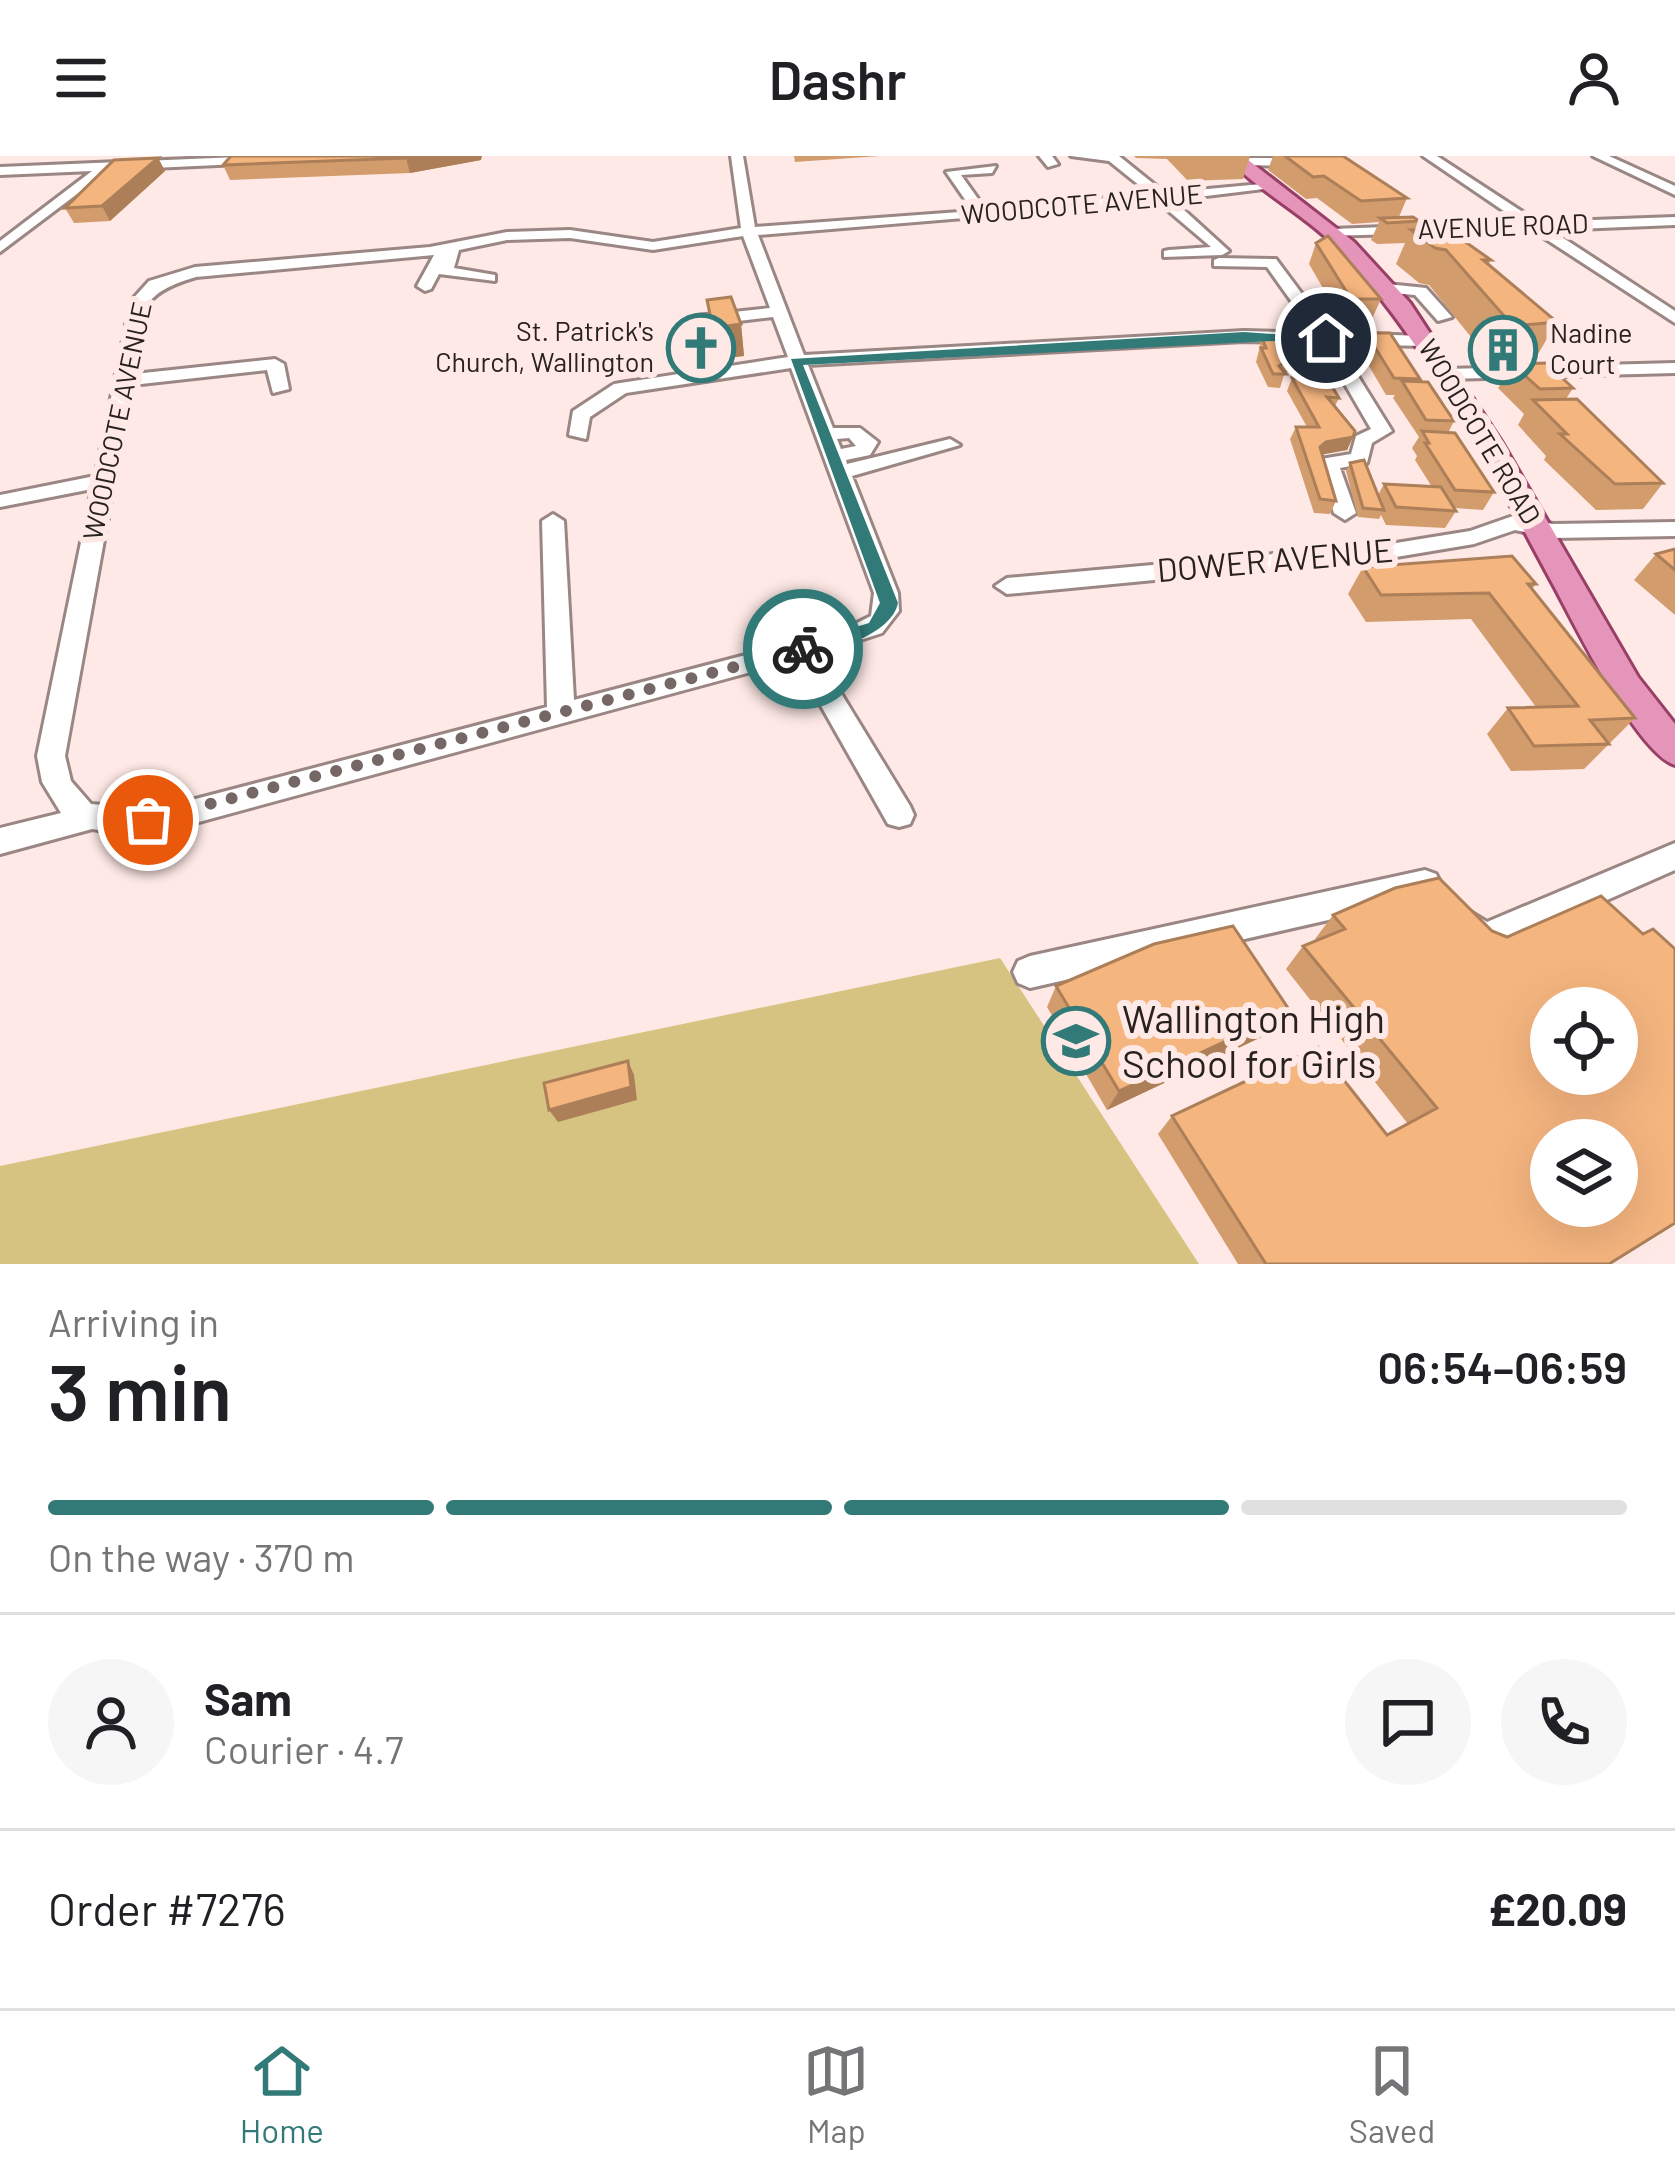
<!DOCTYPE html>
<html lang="en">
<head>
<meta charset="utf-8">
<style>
  :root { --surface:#fff; --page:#f6f6f6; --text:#202124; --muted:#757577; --line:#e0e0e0; --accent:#317a78 }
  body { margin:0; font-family:Barlow,sans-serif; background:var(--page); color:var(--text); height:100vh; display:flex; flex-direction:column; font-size:45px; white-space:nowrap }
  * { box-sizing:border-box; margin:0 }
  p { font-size:39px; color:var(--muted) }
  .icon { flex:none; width:66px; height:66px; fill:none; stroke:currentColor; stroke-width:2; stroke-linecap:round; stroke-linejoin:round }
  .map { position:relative; height:1108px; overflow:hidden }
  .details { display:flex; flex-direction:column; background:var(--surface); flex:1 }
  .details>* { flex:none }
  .tools { position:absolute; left:1530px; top:831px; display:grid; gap:24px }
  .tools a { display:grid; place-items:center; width:108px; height:108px; border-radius:50%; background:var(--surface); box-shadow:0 12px 48px #0002; font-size:60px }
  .pin { position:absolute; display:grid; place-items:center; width:102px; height:102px; color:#fff; margin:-51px; border:6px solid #fff; border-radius:50%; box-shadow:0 3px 12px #0007 }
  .courier { position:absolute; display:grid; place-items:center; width:120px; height:120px; margin:-60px; border:9px solid #317a78; border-radius:50%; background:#fff; color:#222; box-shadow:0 3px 15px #0007 }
  .head em { font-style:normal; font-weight:600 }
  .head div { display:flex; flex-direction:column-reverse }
  .head { display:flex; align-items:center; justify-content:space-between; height:204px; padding:0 48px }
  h1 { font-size:78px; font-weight:600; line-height:90px }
  .bar { display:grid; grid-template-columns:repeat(4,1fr); gap:18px 12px; align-content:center; height:144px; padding:0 48px }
  .bar i { height:15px; border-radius:9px; background:var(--line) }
  .bar .active { background:var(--accent) }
  .bar p { grid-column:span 4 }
  .line { display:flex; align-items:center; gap:30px; padding:0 48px; border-top:3px solid var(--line) }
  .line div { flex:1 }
  .round { display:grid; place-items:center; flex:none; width:126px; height:126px; border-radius:63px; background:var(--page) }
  header { display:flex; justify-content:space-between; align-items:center; height:156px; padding:0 48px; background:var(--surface); font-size:54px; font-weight:600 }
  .tabs { display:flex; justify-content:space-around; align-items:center; height:168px; border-top:3px solid var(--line); background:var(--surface); font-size:33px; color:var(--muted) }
  .tabs a { display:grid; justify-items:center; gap:6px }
  .tabs .active { color:var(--accent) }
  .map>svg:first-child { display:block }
</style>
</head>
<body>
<header><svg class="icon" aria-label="menu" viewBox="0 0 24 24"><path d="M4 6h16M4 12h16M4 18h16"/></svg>Dashr<svg class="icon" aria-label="person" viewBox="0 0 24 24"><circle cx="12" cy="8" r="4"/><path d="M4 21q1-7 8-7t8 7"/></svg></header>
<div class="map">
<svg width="1675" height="1108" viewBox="0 0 1675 1108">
  <rect width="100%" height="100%" fill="#fee9e6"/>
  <path fill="#d7c381" d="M 1000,802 L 1199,1108 L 0,1108 L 0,1010 Z"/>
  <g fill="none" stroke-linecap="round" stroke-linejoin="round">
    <g stroke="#9a8784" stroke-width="6">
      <path id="minor" d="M 260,0 L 264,7 L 109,14 L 0,96 L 0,85 L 92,15 L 0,19 L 0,11 Z
        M 731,0 L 743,0 L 755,71 L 973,55 L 946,16 L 996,10 L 992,17 L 961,19 L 986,54 L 1150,38 L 1109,5 L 1071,0 L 1119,0 L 1165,37 L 1273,27 L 1280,31 L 1173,44 L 1229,95 L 1222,99 L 1164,101 L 1164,95 L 1169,94 L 1211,91 L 1158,46 L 758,79 L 804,199 L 1244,175 L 1314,177 L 1267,111 L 1214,110 L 1214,104 L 1219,102 L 1276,103 L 1331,177 L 1424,180 L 1433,185 L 1424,190 L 1338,188 L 1392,275 L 1372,287 L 1367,307 L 1340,312 L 1356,357 L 1345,364 L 1334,357 L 1318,307 L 1321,303 L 1351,298 L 1356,280 L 1371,273 L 1321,187 L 1244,185 L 808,209 L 833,272 L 860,272 L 878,286 L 870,299 L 846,304 L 847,308 L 950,283 L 960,289 L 852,320 L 898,437 L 899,455 L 882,477 L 817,498 L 910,650 L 914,659 L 910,668 L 899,671 L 888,668 L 795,504 L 184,670 L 118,677 L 92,673 L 0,698 L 0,672 L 61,657 L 42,626 L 37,600 L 92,333 L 0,351 L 0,339 L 95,320 L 131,145 L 149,125 L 195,111 L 430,91 L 507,76 L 570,74 L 653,86 L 741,72 ZM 743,80 L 770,152 L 696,160 L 688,165 L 696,170 L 773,161 L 788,201 L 614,228 L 573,255 L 569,279 L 586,283 L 590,261 L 626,237 L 791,212 L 874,437 L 871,460 L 845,473 L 574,544 L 564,365 L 553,358 L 542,365 L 547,551 L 184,646 L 139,652 L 91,648 L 71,625 L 65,600 L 132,229 L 267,214 L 273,237 L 289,233 L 284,208 L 275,203 L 134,218 C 145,157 132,140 196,121 L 434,99 L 417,130 L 425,135 L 431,133 L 439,118 L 495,125 L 495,119 L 454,112 L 459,94 L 507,84 L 570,82 L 653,94 ZM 849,282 L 856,290 L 841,293 L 837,283 Z
        M 1039,0 L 1052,0 L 1058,8 L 1048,11 Z
        M 1423,0 L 1437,0 L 1538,66 L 1675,61 L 1675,69 L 1551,74 L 1675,155 L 1675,167 L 1532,74 L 1327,80 L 1327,74 L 1332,73 L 1520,66 Z
        M 1593,0 L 1609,0 L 1675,30 L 1675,39 Z
        M 1240,2 L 1308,2 L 1314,6 L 1308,10 L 1236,9 Z
        M 1387,128 L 1426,132 L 1452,161 L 1438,165 L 1415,139 L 1381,136 L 1381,130 Z
        M 1675,207 L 1675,217 L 1446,223 L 1437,218 L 1446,213 Z
        M 1513,360 L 1553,368 L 1675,366 L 1675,380 L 1553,382 L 1515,374 L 1474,388 L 1396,401 L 1007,438 L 995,430 L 1007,422 L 1396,387 L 1470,375 Z
        M 1675,687 L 1675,714 L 1482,799 L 1470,795 L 1453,770 L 1457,760 L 1469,755 L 1487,766 Z
        M 1425,714 L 1436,718 L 1441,728 L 1436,738 L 1425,742 L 1030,832 L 1018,827 L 1013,816 L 1018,805 L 1030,800 Z"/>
    </g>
    <g stroke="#993f66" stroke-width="6">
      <path id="major" d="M 1225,0 L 1243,0 L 1354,86 L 1410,147 L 1502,287 L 1638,521 L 1675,568 L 1675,609 C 1637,597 1575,469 1554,430 C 1492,316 1433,196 1344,99 C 1310,61 1260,37 1225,0 Z"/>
    </g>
    <use href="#minor" fill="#fff" fill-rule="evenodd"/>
    <use href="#major" fill="#e695ba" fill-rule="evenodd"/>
  </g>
  <path fill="#d39c6d" d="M 231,0 L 481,4 L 410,17 L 230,24 L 223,9 Z
    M 794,0 L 880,0 L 795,6 Z
    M 1134,0 L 1250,0 L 1243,23 L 1188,25 L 1167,3 L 1136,2 Z
    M 1273,0 L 1343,0 L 1407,42 L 1399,61 L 1419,65 L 1415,74 L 1491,104 L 1488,109 L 1557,166 L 1535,203 L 1492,207 L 1429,129 L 1419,127 L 1396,108 L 1405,87 L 1377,88 L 1371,84 L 1379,66 L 1352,68 L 1317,42 L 1306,43 L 1268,14 Z
    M 158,2 L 165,15 L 110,65 L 74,67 L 65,52 Z
    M 1316,87 L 1381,143 L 1371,165 L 1342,165 L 1309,108 Z
    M 707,144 L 741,168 L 744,200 L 716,203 Z
    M 1366,177 L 1420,223 L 1419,226 L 1454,265 L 1448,277 L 1494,336 L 1483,354 L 1455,352 L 1456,355 L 1445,372 L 1386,369 L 1381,359 L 1379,363 L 1358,361 L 1346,315 L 1350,307 L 1378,339 L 1384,328 L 1432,331 L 1415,304 L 1417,300 L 1412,292 L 1419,281 L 1393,242 L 1395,239 L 1386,239 L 1359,193 Z
    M 1262,182 L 1328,203 L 1322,217 L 1285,216 L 1280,232 L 1268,231 L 1256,206 Z
    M 1512,208 L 1573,232 L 1566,243 L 1663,327 L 1643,353 L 1596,354 L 1544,304 L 1546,300 L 1518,269 L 1524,258 L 1498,232 Z
    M 1292,222 L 1339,242 L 1335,250 L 1353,281 L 1347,294 L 1322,298 L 1336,345 L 1330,358 L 1314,357 L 1290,283 L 1296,271 L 1307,271 L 1287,235 Z
    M 1675,393 L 1675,459 L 1634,424 L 1656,398 Z
    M 1363,411 L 1536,428 L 1532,433 L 1635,562 L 1584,613 L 1511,615 L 1487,578 L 1508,552 L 1536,551 L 1471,463 L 1366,466 L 1348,438 Z
    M 1333,759 L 1609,1108 L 1238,1108 L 1158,978 L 1172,960 L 1387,979 L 1408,968 L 1286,813 L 1303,790 L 1316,785 L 1315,783 Z
    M 1056,830 L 1272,876 L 1107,954 L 1047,851 Z"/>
  <path fill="#ac7f59" d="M 418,0 L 482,0 L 481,4 L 410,17 L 406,2 Z
    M 158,2 L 165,15 L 110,65 L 102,50 Z
    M 741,168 L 744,200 L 716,203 L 713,172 Z
    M 1353,281 L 1347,294 L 1320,299 L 1320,291 L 1326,286 Z
    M 1290,855 L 1272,876 L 1107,954 L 1119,935 Z
    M 628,905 L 634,919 L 637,944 L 558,966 L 549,954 Z"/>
  <path fill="#f5b57f" stroke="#ac7f59" stroke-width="3" fill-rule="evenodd" d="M 231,0 L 418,0 L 406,2 L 223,9 Z
    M 1285,0 L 1343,0 L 1407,42 L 1361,45 L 1324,20 L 1313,21 Z
    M 158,2 L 102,50 L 65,52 L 114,4 Z
    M 1413,61 L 1419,65 L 1387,67 L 1380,62 Z
    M 1447,73 L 1491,104 L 1483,104 L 1557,166 L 1513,170 L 1446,94 L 1435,92 L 1411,74 Z
    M 1328,80 L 1381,143 L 1351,143 L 1316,87 Z
    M 731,141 L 741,168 L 713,172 L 707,144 Z
    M 1366,177 L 1390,177 L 1420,223 L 1394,222 Z
    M 1262,182 L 1320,185 L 1328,203 L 1290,203 L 1279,210 L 1286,218 L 1273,218 L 1261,192 L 1266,192 Z
    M 1546,207 L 1573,232 L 1540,233 L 1512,208 Z
    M 1292,222 L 1328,224 L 1339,242 L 1327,241 L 1355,275 L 1353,281 L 1326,286 L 1320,291 L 1336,345 L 1320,343 L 1296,271 L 1319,271 Z
    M 1402,225 L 1428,226 L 1454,265 L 1426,264 Z
    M 1577,243 L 1663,327 L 1615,328 L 1560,278 L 1567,278 L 1533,244 Z
    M 1422,275 L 1455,277 L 1494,336 L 1455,334 L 1425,287 L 1429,287 Z
    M 1364,304 L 1384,354 L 1363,352 L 1350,307 Z
    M 1384,328 L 1441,331 L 1456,355 L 1396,351 Z
    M 1675,393 L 1675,414 L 1656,398 Z
    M 1512,400 L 1536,428 L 1528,428 L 1635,562 L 1590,564 L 1609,588 L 1534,590 L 1508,552 L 1578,550 L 1489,437 L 1381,439 L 1363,411 Z
    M 1439,722 L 1492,775 L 1507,781 L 1601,740 L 1643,778 L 1653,773 L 1675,793 L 1675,1067 L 1609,1108 L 1266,1108 L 1172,960 L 1318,891 L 1387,979 L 1437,952 L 1303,790 L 1345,773 L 1333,759 L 1395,732 ZM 1551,852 L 1617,852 L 1617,918 L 1551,918 ZM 1551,984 L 1617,984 L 1617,1050 L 1551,1050 Z
    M 1233,770 L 1290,855 L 1119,935 L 1056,830 L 1154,788 Z
    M 628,905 L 631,931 L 549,954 L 544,927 Z"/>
  <path fill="#317a78" d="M 1244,176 L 1332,182 L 803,209 L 898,447 C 892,479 826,500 797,498 L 797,489 L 869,467 L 880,447 L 791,203 Z"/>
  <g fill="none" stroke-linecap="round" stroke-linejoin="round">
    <path stroke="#746765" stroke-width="12" stroke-dasharray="0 21.6" d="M 148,664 L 803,493"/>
  </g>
  <defs>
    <g id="church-ring" transform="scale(3.45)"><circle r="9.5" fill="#fee9e6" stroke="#317a78" stroke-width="1.5"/><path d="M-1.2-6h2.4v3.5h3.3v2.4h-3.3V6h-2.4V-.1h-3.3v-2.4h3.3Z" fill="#317a78"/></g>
    <g id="building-ring" transform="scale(3.45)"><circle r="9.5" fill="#fee9e6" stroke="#317a78" stroke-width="1.5"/><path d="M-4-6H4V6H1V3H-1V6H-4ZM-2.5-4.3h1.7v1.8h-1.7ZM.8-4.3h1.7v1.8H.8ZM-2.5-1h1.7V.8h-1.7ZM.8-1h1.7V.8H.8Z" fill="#317a78"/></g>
    <g id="school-ring" transform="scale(3.45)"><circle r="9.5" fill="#fee9e6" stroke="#317a78" stroke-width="1.5"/><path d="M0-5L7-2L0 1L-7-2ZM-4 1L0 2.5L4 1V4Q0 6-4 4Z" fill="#317a78"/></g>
  </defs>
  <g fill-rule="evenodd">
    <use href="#church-ring" x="701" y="192"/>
    <use href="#building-ring" x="1503" y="194"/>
    <use href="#school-ring" x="1076" y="885"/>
  </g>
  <g text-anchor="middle" stroke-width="12" stroke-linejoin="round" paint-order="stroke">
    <g font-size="27" fill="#292120" stroke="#fee9e6">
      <text transform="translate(1082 49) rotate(-5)" y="9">WOODCOTE AVENUE</text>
      <text transform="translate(1503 71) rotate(-2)" y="9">AVENUE ROAD</text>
      <text transform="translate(118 265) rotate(-78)" y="9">WOODCOTE AVENUE</text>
      <text transform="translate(1479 276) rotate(59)" y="9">WOODCOTE ROAD</text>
    </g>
    <g font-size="27" fill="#292120" stroke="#fee9e6" text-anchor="end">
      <text x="654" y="185">St. Patrick's<tspan x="654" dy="31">Church, Wallington</tspan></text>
      <text x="1550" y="187" text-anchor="start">Nadine<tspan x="1550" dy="31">Court</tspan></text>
    </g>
    <g font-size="33" fill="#292120" stroke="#fee9e6">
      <text transform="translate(1275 404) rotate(-5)" y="12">DOWER AVENUE</text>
    </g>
    <g font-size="39" fill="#292120" stroke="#fee9e6" text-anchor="start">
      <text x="1122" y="877">Wallington High<tspan x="1122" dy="45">School for Girls</tspan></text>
    </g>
  </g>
</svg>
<div class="tools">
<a><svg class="icon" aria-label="locate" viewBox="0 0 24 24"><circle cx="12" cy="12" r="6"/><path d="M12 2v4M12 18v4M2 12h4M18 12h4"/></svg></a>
<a><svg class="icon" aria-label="layers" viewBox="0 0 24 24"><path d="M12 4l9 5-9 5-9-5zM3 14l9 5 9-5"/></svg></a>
</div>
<div class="pin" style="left:148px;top:664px;background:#ea580c"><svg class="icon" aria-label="bag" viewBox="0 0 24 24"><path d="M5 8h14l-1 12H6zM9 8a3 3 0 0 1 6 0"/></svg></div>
<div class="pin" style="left:1326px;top:182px;background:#1f2937"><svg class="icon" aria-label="home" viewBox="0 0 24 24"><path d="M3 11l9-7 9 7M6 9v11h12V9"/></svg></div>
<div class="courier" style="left:803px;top:493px"><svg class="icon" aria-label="bike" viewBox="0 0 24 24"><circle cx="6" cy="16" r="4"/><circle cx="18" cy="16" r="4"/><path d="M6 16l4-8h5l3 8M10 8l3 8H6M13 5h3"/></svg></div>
</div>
<section class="details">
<div class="head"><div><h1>3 min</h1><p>Arriving in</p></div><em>06:54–06:59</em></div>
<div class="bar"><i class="active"></i><i class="active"></i><i class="active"></i><i></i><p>On the way · 370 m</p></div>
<div class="line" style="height:216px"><a class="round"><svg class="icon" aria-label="person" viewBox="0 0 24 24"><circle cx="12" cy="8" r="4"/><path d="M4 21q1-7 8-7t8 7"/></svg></a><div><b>Sam</b><p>Courier · 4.7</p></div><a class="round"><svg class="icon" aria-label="chat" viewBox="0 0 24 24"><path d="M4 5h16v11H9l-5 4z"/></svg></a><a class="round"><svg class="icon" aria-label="phone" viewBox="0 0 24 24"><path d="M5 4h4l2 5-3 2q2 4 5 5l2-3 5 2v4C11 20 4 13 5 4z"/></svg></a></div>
<div class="line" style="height:156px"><div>Order #7276</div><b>£20.09</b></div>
</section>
<nav class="tabs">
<a class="active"><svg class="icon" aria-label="home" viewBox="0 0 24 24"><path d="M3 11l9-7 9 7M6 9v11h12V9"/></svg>Home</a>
<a><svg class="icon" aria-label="map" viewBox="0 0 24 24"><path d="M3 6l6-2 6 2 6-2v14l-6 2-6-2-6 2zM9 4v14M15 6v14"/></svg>Map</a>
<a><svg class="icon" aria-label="saved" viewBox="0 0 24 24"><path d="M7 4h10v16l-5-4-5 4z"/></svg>Saved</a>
</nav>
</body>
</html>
